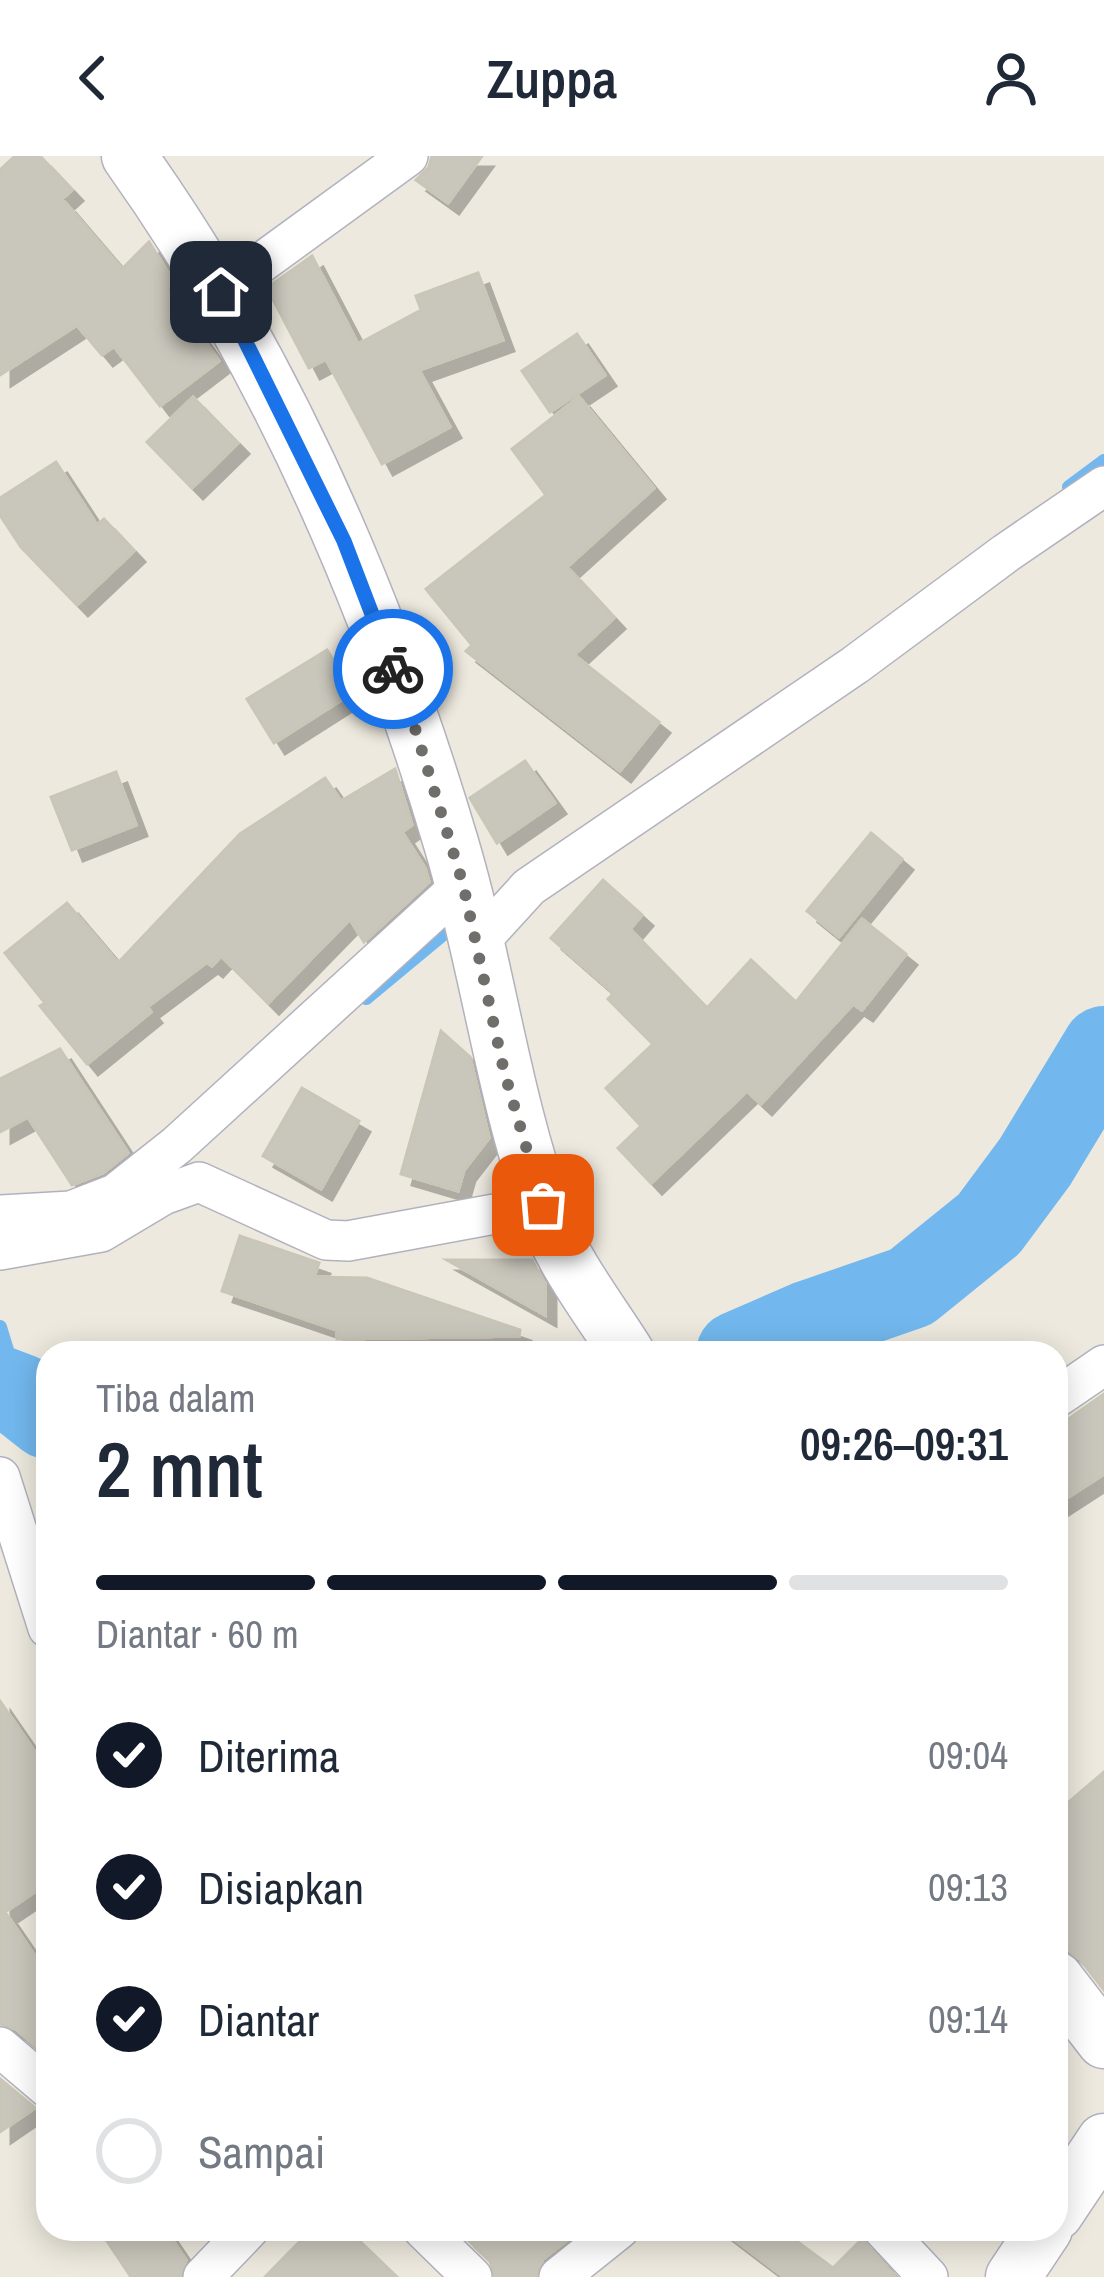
<!DOCTYPE html>
<html lang="id">
<head>
<meta charset="utf-8">
<style>
  :root { --surface:#fff; --page:#f2f2f3; --text:#1f2937; --muted:#747a83; --line:#e0e1e3; --accent:#111827 }
  body { margin:0; font-family:"Archivo Narrow",sans-serif; background:var(--page); color:var(--text); height:100vh; display:flex; flex-direction:column; font-size:45px; white-space:nowrap }
  * { box-sizing:border-box; margin:0 }
  p { font-size:39px; color:var(--muted) }
  .icon { flex:none; width:66px; height:66px; fill:none; stroke:currentColor; stroke-width:2; stroke-linecap:round; stroke-linejoin:round }
  .map { position:relative; flex:1; overflow:hidden }
  .panel { position:absolute; left:36px; top:1185px; width:1032px; height:900px; display:flex; flex-direction:column; background:var(--surface); border-radius:36px; box-shadow:0 6px 30px #0003 }
  .panel>* { flex:none }
  .pin { position:absolute; display:grid; place-items:center; width:102px; height:102px; color:#fff; margin:-51px; border-radius:24px; box-shadow:0 6px 18px #0006 }
  .courier { position:absolute; display:grid; place-items:center; width:120px; height:120px; margin:-60px; border:9px solid #1a73e8; border-radius:50%; background:#fff; color:#222; box-shadow:0 3px 15px #0007 }
  .summary em { font-style:normal; font-weight:600 }
  .summary div { display:flex; flex-direction:column-reverse }
  .summary { display:flex; align-items:center; justify-content:space-between; height:204px; padding:0 60px }
  h1 { font-size:78px; font-weight:600; line-height:90px }
  .bar { display:grid; grid-template-columns:repeat(4,1fr); gap:18px 12px; align-content:center; height:144px; padding:0 60px }
  .bar i { height:15px; border-radius:9px; background:var(--line) }
  .bar .current { background:var(--accent) }
  .bar p { grid-column:span 4 }
  ol { padding:0 60px; list-style:none }
  li { display:flex; align-items:center; gap:36px; height:132px }
  li p { margin-inline-start:auto }
  li .icon { padding:12px; border-radius:50%; background:var(--accent); color:#fff; stroke-width:4 }
  li:last-child { color:var(--muted) }
  li i { width:66px; height:66px; border:6px solid var(--line); border-radius:50% }
  header { display:flex; justify-content:space-between; align-items:center; height:156px; padding:0 60px; background:var(--surface); font-size:54px; font-weight:600 }
  .map>svg:first-child { display:block }
</style>
</head>
<body>
<header><svg class="icon" aria-label="back" viewBox="0 0 24 24"><path d="M15 5l-7 7 7 7"/></svg>Zuppa<svg class="icon" aria-label="person" viewBox="0 0 24 24"><circle cx="12" cy="8" r="4"/><path d="M4 21q1-7 8-7t8 7"/></svg></header>
<div class="map">
<svg width="1104" height="2121" viewBox="0 0 1104 2121">
  <defs>
    <filter id="shadow"><feDropShadow dx="11" dy="11" stdDeviation="0" flood-color="#0004"/></filter>
  </defs>
  <rect width="100%" height="100%" fill="#ede9de"/>
  <g fill="none" stroke-linecap="round" stroke-linejoin="round">
    <path stroke="#72b8ee" stroke-width="14" d="M 1069,331 L 1104,305
      M 366,842 L 460,764
      M 0,1171 L 21,1240"/>
    <path stroke="#72b8ee" stroke-width="84" d="M 738,1197 L 807,1167 L 911,1131 L 989,1068 L 1035,1006 L 1104,892
      M 0,1232 L 21,1240 L 48,1261"/>
  </g>
  <path fill="#c9c7bc" stroke="#c9c6b7" stroke-width="3" filter="url(#shadow)" d="M 15,0 L 40,0 L 72,34 L 62,43 L 122,113 L 149,86 L 174,126 L 167,133 L 219,205 L 160,250 L 114,190 L 102,199 L 77,169 L 0,219 L 0,14 Z
    M 432,0 L 482,0 L 448,47 L 416,24 L 429,11 Z
    M 312,100 L 358,188 L 421,154 L 416,140 L 478,117 L 503,184 L 419,214 L 450,271 L 382,308 L 326,203 L 309,212 L 267,132 Z
    M 577,178 L 605,219 L 550,256 L 522,215 Z
    M 193,241 L 238,287 L 192,332 L 147,286 Z
    M 579,241 L 654,332 L 567,411 L 614,462 L 574,499 L 659,566 L 620,615 L 466,495 L 472,489 L 426,433 L 546,339 L 512,293 Z
    M 56,306 L 97,369 L 104,363 L 134,395 L 77,449 L 21,391 L 0,359 L 0,342 Z
    M 327,494 L 354,536 L 274,587 L 247,543 Z
    M 525,605 L 555,647 L 497,687 L 470,642 Z
    M 395,613 L 412,669 L 402,676 L 425,712 L 429,726 L 364,786 L 350,763 L 268,847 L 221,800 L 212,810 L 207,806 L 147,851 L 151,856 L 87,908 L 40,850 L 45,847 L 5,797 L 67,747 L 118,807 L 240,678 L 325,622 L 341,645 Z
    M 116,616 L 136,669 L 72,694 L 51,641 Z
    M 871,677 L 902,703 L 839,781 L 807,755 Z
    M 603,724 L 642,759 L 630,773 L 707,852 L 751,804 L 796,846 L 862,763 L 906,798 L 862,854 L 853,848 L 761,948 L 747,935 L 651,1027 L 618,992 L 641,970 L 606,932 L 653,888 L 608,843 L 614,837 L 551,782 Z
    M 441,875 L 470,901 L 489,982 L 464,1014 L 458,1035 L 401,1018 Z
    M 60,893 L 128,997 L 103,1017 L 72,1029 L 28,961 L 0,976 L 0,923 Z
    M 302,932 L 359,965 L 321,1033 L 263,1000 Z
    M 240,1080 L 319,1107 L 314,1121 L 367,1122 L 520,1174 L 519,1180 L 337,1183 L 337,1174 L 222,1135 Z
    M 447,1104 L 532,1104 L 545,1128 L 545,1159 Z
    M 1104,1238 L 1104,1318 L 1056,1349 L 1056,1266 L 1070,1262 Z
    M 0,1545 L 48,1615 L 48,1727 L 5,1756 L 48,1819 L 48,1900 L 16,1873 L 0,1868 Z
    M 1104,1616 L 1104,1834 L 1080,1803 L 1069,1794 L 1056,1792 L 1056,1657 Z
    M 0,1923 L 35,1952 L 0,1976 Z
    M 99,2073 L 165,2073 L 186,2104 L 180,2121 L 131,2121 Z
    M 312,2073 L 347,2073 L 397,2121 L 265,2121 Z
    M 471,2073 L 581,2073 L 543,2103 L 536,2121 L 495,2121 L 490,2105 L 464,2080 Z
    M 721,2073 L 780,2073 L 833,2112 L 862,2083 L 895,2121 L 784,2121 Z"/>
  <g fill="none" stroke-linecap="round" stroke-linejoin="round">
    <g stroke="#b2b2bf" stroke-width="42">
      <path id="street" d="M 221,136 L 408,0
        M 477,788 L 529,731 L 855,509 L 1006,397 L 1104,330
        M 0,1059 L 71,1055 L 115,1038 L 177,989 L 463,728
        M 0,1094 L 101,1076 L 163,1039 L 199,1026 L 326,1084 L 348,1085 L 543,1049
        M 1056,1242 L 1104,1209
        M 0,1321 L 48,1472
        M 0,1891 L 48,1932
        M 423,2073 L 472,2121
        M 883,2073 L 928,2121
        M 203,2121 L 249,2073
        M 559,2121 L 619,2073"/>
    </g>
    <g stroke="#b2b2bf" stroke-width="57">
      <path id="secondary" d="M 129,0 C 276,206 379,445 451,687 C 488,811 503,942 548,1064 C 564,1108 602,1157 627,1197
        M 1056,1823 L 1104,1885
        M 1056,2057 L 1104,1985
        M 1013,2121 L 1045,2073"/>
    </g>
    <use href="#street" stroke="#fff" stroke-width="39"/>
    <use href="#secondary" stroke="#fff" stroke-width="54"/>
  </g>
  <g fill="none" stroke-linecap="round" stroke-linejoin="round">
    <path stroke="#706e6a" stroke-width="12" stroke-dasharray="0 21.6" d="M 393,513 L 414,569 L 463,728 L 504,915 L 543,1049"/>
    <path stroke="#1a73e8" stroke-width="15" d="M 221,136 L 344,385 L 393,513"/>
  </g>
</svg>
<div class="pin" style="left:543px;top:1049px;background:#ea580c"><svg class="icon" aria-label="bag" viewBox="0 0 24 24"><path d="M5 8h14l-1 12H6zM9 8a3 3 0 0 1 6 0"/></svg></div>
<div class="pin" style="left:221px;top:136px;background:#1f2937"><svg class="icon" aria-label="home" viewBox="0 0 24 24"><path d="M3 11l9-7 9 7M6 9v11h12V9"/></svg></div>
<div class="courier" style="left:393px;top:513px"><svg class="icon" aria-label="bike" viewBox="0 0 24 24"><circle cx="6" cy="16" r="4"/><circle cx="18" cy="16" r="4"/><path d="M6 16l4-8h5l3 8M10 8l3 8H6M13 5h3"/></svg></div>
<section class="panel">
<div class="summary"><div><h1>2 mnt</h1><p>Tiba dalam</p></div><em>09:26–09:31</em></div>
<div class="bar"><i class="current"></i><i class="current"></i><i class="current"></i><i></i><p>Diantar · 60 m</p></div>
<ol>
<li><svg class="icon" aria-label="check" viewBox="0 0 24 24"><path d="M5 12l5 5 9-10"/></svg>Diterima<p>09:04</p></li>
<li><svg class="icon" aria-label="check" viewBox="0 0 24 24"><path d="M5 12l5 5 9-10"/></svg>Disiapkan<p>09:13</p></li>
<li><svg class="icon" aria-label="check" viewBox="0 0 24 24"><path d="M5 12l5 5 9-10"/></svg>Diantar<p>09:14</p></li>
<li><i></i>Sampai</li>
</ol>
</section>
</div>
</body>
</html>
